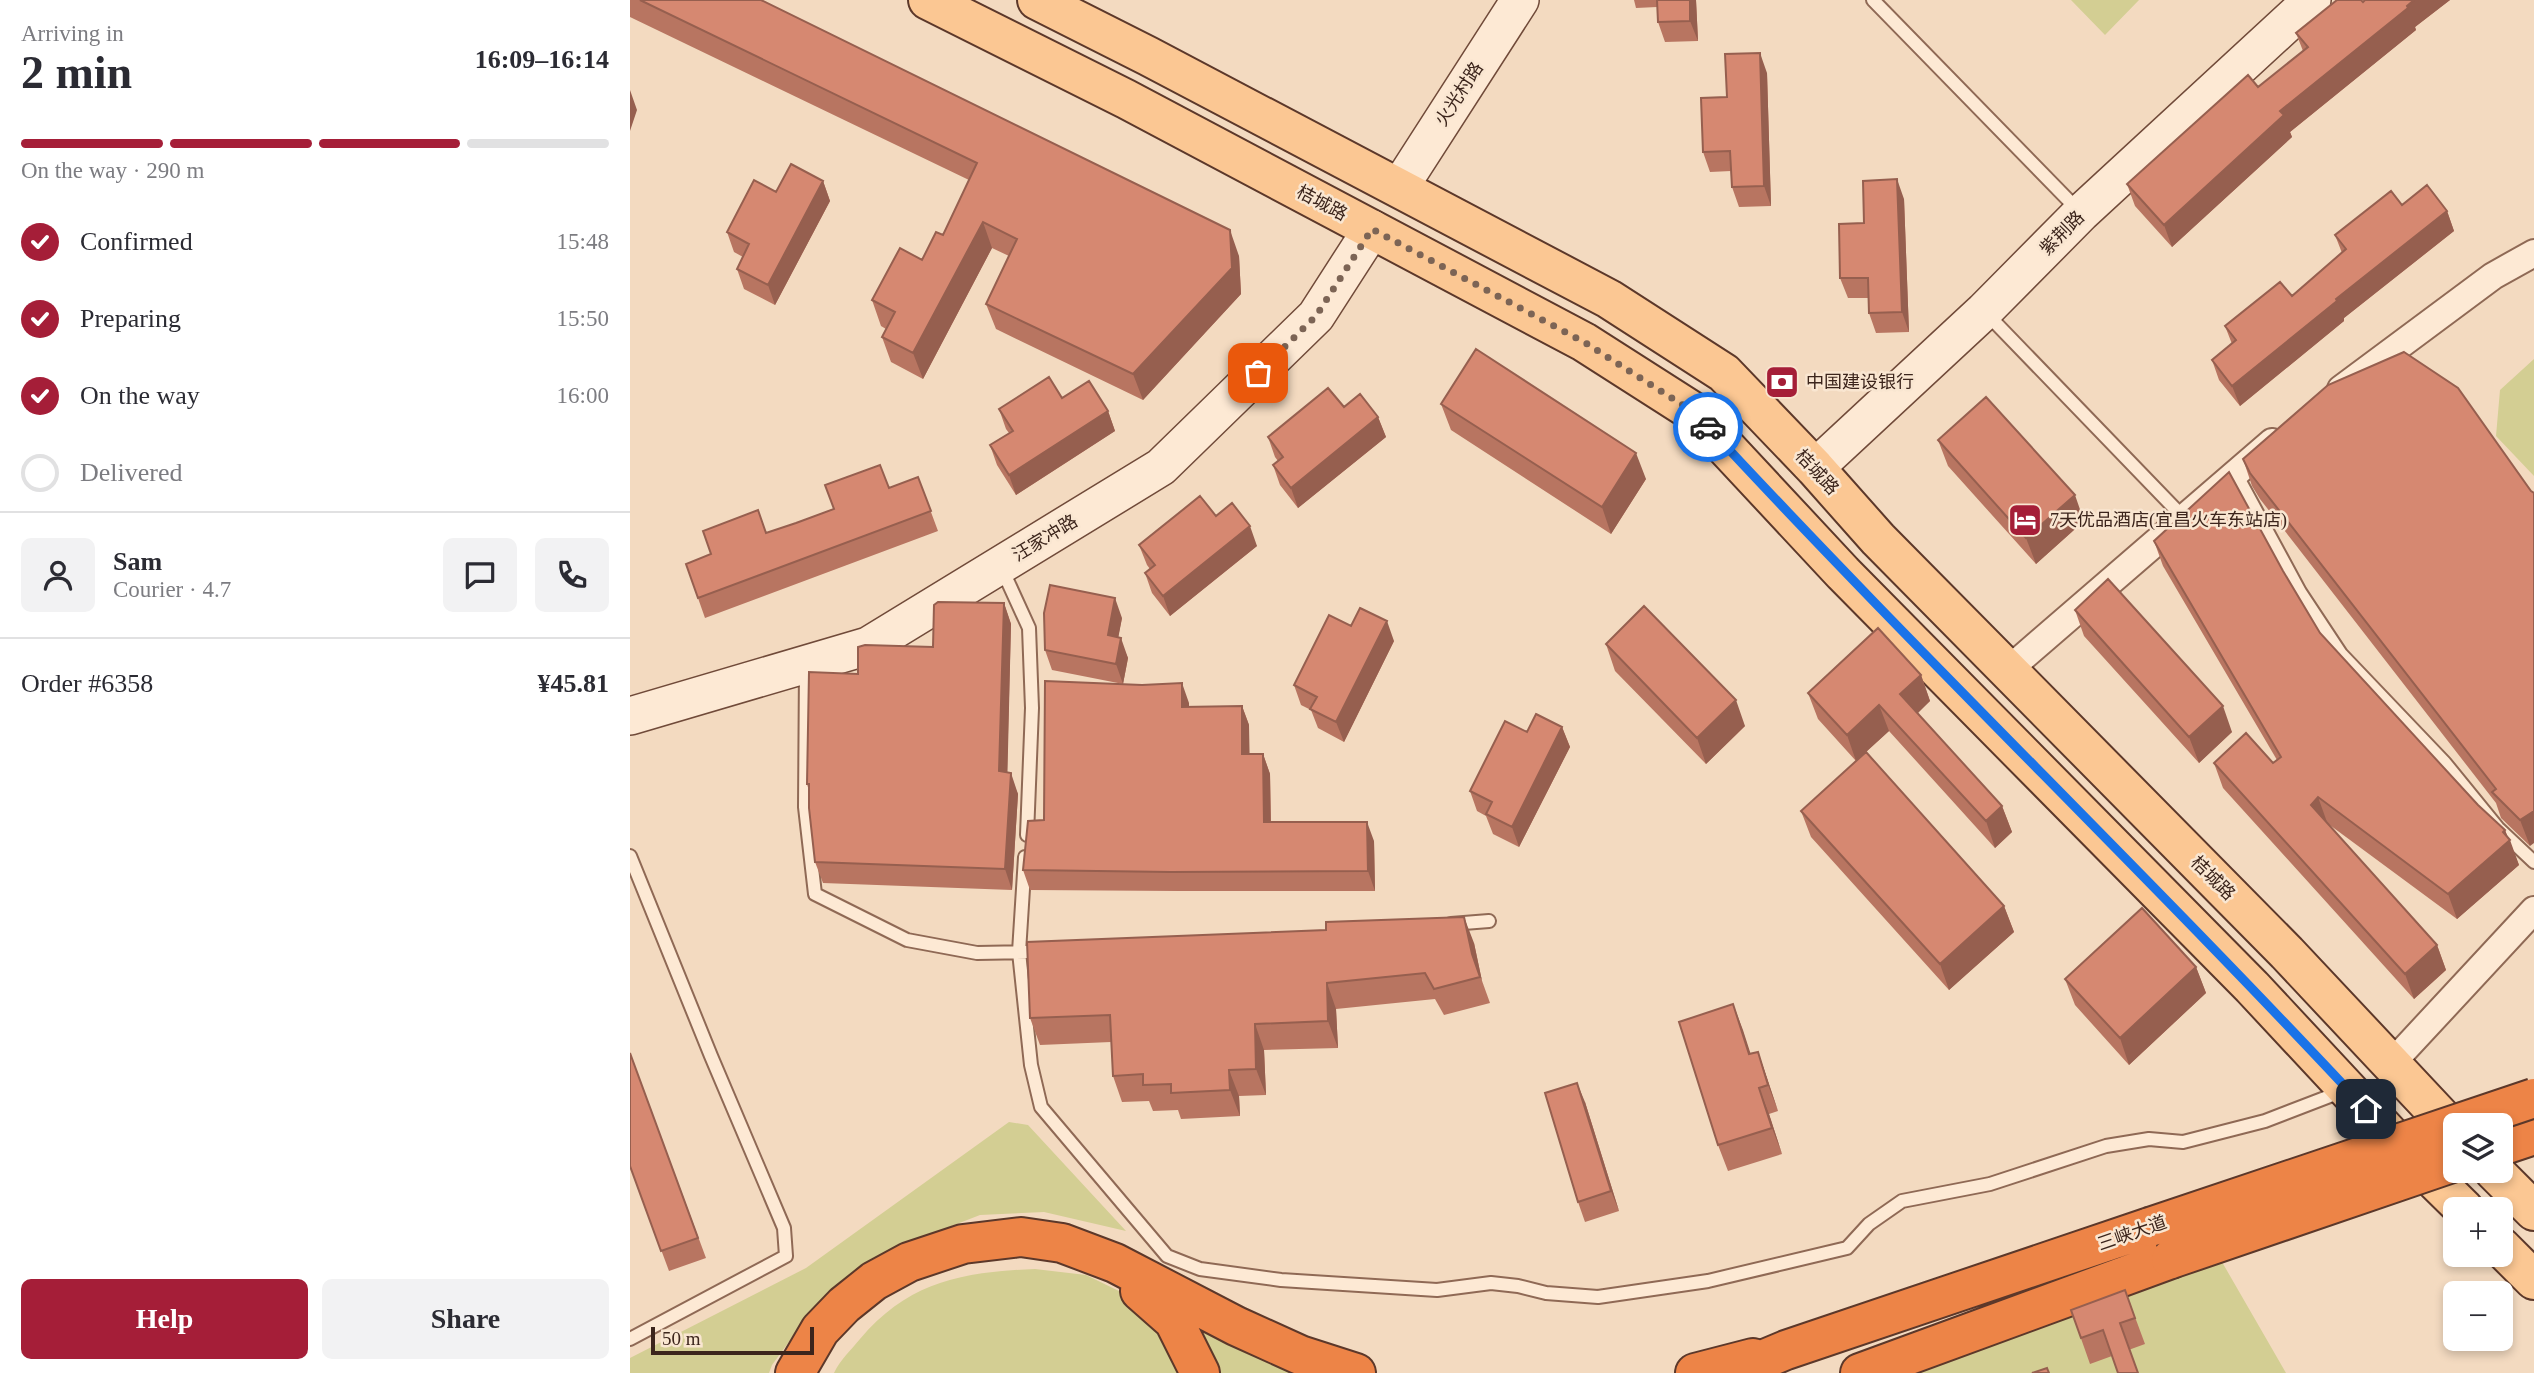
<!DOCTYPE html>
<html lang="en">
<head>
<meta charset="utf-8">
<style>
  :root { --surface:#fff; --page:#f2f2f3; --text:#2b2b33; --muted:#7c7c81; --line:#e1e1e2; --accent:#a51e38 }
  body { margin:0; font-family:"Times New Roman","Noto Sans SC",serif; background:var(--page); color:var(--text); height:100vh; display:flex; flex-direction:column; font-size:26px; white-space:nowrap }
  * { box-sizing:border-box; margin:0 }
  p { font-size:23px; color:var(--muted) }
  .icon { flex:none; width:38px; height:38px; fill:none; stroke:currentColor; stroke-width:2; stroke-linecap:round; stroke-linejoin:round }
  .map { position:relative; flex:1; overflow:hidden }
  .sheet { display:flex; flex-direction:column; background:var(--surface); width:630px }
  .sheet>* { flex:none }
  .buttons { position:absolute; left:1813px; top:1113px; display:grid; gap:14px }
  .buttons a { display:grid; place-items:center; width:70px; height:70px; border-radius:10px; background:var(--surface); box-shadow:0 4px 10px #0003; font-size:35px }
  .scale { position:absolute; left:21px; bottom:18px; width:163px; box-sizing:border-box; padding-left:7px; border:4px solid #3c251c; border-top:0; font-size:19px; line-height:24px; white-space:nowrap; color:#3c251c; -webkit-text-stroke:5px #f9e6d1; paint-order:stroke }
  .pin { position:absolute; display:grid; place-items:center; width:60px; height:60px; color:#fff; margin:-30px; border-radius:14px; box-shadow:0 4px 10px #0006 }
  .courier { position:absolute; display:grid; place-items:center; width:70px; height:70px; margin:-35px; border:5px solid #1a73e8; border-radius:50%; background:#fff; color:#222; box-shadow:0 2px 9px #0007 }
  .headline em { font-style:normal; font-weight:600 }
  .headline div { display:flex; flex-direction:column-reverse }
  .headline { display:flex; align-items:center; justify-content:space-between; height:119px; padding:0 21px }
  h1 { font-size:46px; font-weight:600; line-height:52px }
  .bar { display:grid; grid-template-columns:repeat(4,1fr); gap:10px 7px; align-content:center; height:84px; padding:0 21px }
  .bar i { height:9px; border-radius:5px; background:var(--line) }
  .bar .selected { background:var(--accent) }
  .bar p { grid-column:span 4 }
  .line { display:flex; align-items:center; gap:18px; padding:0 21px; border-top:2px solid var(--line) }
  .line div { flex:1 }
  .round { display:grid; place-items:center; flex:none; width:74px; height:74px; border-radius:10px; background:var(--page) }
  ol { padding:0 21px; list-style:none }
  li { display:flex; align-items:center; gap:21px; height:77px }
  li p { margin-inline-start:auto }
  li .icon { padding:7px; border-radius:50%; background:var(--accent); color:#fff; stroke-width:4 }
  li:last-child { color:var(--muted) }
  li i { width:38px; height:38px; border:4px solid var(--line); border-radius:50% }
  .button { display:flex; gap:14px; margin-top:auto; padding:14px 21px }
  .button a { flex:1; height:80px; border-radius:10px; background:var(--accent); color:#fff; font-size:28px; font-weight:600; line-height:80px; text-align:center }
  .button a+a { background:var(--page); color:var(--text) }
  main { display:flex; flex:1; min-height:0 }
  .map>svg:first-child { display:block }
</style>
</head>
<body>
<main>
<section class="sheet">
<div class="headline"><div><h1>2 min</h1><p>Arriving in</p></div><em>16:09–16:14</em></div>
<div class="bar"><i class="selected"></i><i class="selected"></i><i class="selected"></i><i></i><p>On the way · 290 m</p></div>
<ol>
<li><svg class="icon" aria-label="check" viewBox="0 0 24 24"><path d="M5 12l5 5 9-10"/></svg>Confirmed<p>15:48</p></li>
<li><svg class="icon" aria-label="check" viewBox="0 0 24 24"><path d="M5 12l5 5 9-10"/></svg>Preparing<p>15:50</p></li>
<li><svg class="icon" aria-label="check" viewBox="0 0 24 24"><path d="M5 12l5 5 9-10"/></svg>On the way<p>16:00</p></li>
<li><i></i>Delivered</li>
</ol>
<div class="line" style="height:126px"><a class="round"><svg class="icon" aria-label="person" viewBox="0 0 24 24"><circle cx="12" cy="8" r="4"/><path d="M4 21q1-7 8-7t8 7"/></svg></a><div><b>Sam</b><p>Courier · 4.7</p></div><a class="round"><svg class="icon" aria-label="chat" viewBox="0 0 24 24"><path d="M4 5h16v11H9l-5 4z"/></svg></a><a class="round"><svg class="icon" aria-label="phone" viewBox="0 0 24 24"><path d="M5 4h4l2 5-3 2q2 4 5 5l2-3 5 2v4C11 20 4 13 5 4z"/></svg></a></div>
<div class="line" style="height:91px"><div>Order #6358</div><b>¥45.81</b></div>
<div class="button"><a>Help</a><a>Share</a></div>
</section>
<div class="map">
<svg width="1904" height="1373" viewBox="0 0 1904 1373">
  <rect width="100%" height="100%" fill="#f3dac0"/>
  <path fill="#d3ce93" d="M 1441,0 L 1509,0 L 1475,35 Z
    M 1904,359 L 1904,476 L 1866,436 L 1870,390 Z
    M 379,1122 L 398,1125 L 496,1231 L 414,1212 L 350,1215 L 296,1236 L 230,1267 L 180,1313 L 142,1365 L 139,1373 L 0,1373 L 0,1358 L 176,1268 Z
    M 1592,1262 L 1656,1373 L 1288,1373 Z
    M 405,1269 L 456,1275 L 491,1292 L 519,1315 L 554,1373 L 204,1373 C 210,1360 221,1350 230,1339 C 279,1281 333,1272 405,1269 Z
    M 549,1306 L 686,1373 L 584,1373 Z"/>
  <g fill="none" stroke-linecap="round" stroke-linejoin="round">
    <g stroke="#8f6955" stroke-width="16">
      <path id="lane" d="M 1243,0 L 1449,211
        M 1357,314 L 1553,517
        M 1605,472 L 1670,592 L 1711,654 L 1815,763 L 1868,828 L 1904,862
        M 372,569 L 399,628 L 402,708 L 397,835
        M 176,668 L 175,807 L 185,894 L 277,940 L 347,953 L 397,952
        M 0,856 L 81,1056 L 154,1228 L 156,1256 L 0,1339
        M 395,857 L 389,952 L 401,1065 L 411,1107 L 537,1256 L 570,1269 L 651,1280 L 807,1290 L 861,1283 L 888,1286 L 916,1293 L 968,1297 L 1078,1281 L 1217,1248 L 1239,1224 L 1272,1201 L 1360,1184 L 1476,1146 L 1519,1139 L 1553,1142 L 1635,1121 L 1713,1091
        M 821,924 L 859,921"/>
    </g>
    <g stroke="#8f6955" stroke-width="30">
      <path id="street" d="M 1711,389 L 1863,276 L 1904,253
        M 1378,670 L 1642,442
        M 1761,1064 L 1904,910"/>
    </g>
    <g stroke="#704a39" stroke-width="40">
      <path id="secondary" d="M 769,188 L 890,0
        M 1185,468 L 1354,311 L 1451,213 L 1682,0
        M 0,716 L 238,646 L 531,467 L 686,316 L 742,229"/>
    </g>
    <g stroke="#5c382a" stroke-width="42">
      <path id="primary" d="M 298,0 L 496,99 L 954,342 L 1062,411 L 1213,573 L 1622,987 L 1773,1149 L 1834,1209
        M 407,0 L 518,56 L 979,299 L 1094,373 L 1185,468 L 1248,539 L 1657,953 L 1825,1132
        M 1864,1171 L 1904,1211
        M 1871,1247 L 1904,1280"/>
    </g>
    <g stroke="#5c382a" stroke-width="42">
      <path id="highway" d="M 1871,1146 L 1904,1135
        M 510,1291 L 544,1321 L 570,1373
        M 165,1373 L 190,1330 L 214,1305 L 244,1281 L 279,1262 L 333,1244 L 391,1237 L 432,1243 L 485,1263 L 606,1326 L 670,1355 L 726,1373
        M 1065,1373 L 1123,1358
        M 1101,1373 L 1156,1350 L 1520,1227
        M 1230,1373 L 1541,1259"/>
    </g>
    <use href="#lane" stroke="#fde9d4" stroke-width="12"/>
    <use href="#street" stroke="#fde9d4" stroke-width="26"/>
    <use href="#secondary" stroke="#fde9d4" stroke-width="37"/>
    <use href="#primary" stroke="#fbc793" stroke-width="38"/>
    <use href="#highway" stroke="#ed8447" stroke-width="38"/>
    <g stroke="#5c382a" stroke-width="42" stroke-linecap="butt">
      <path id="highway-bridge" d="M 1520,1227 L 1904,1098
        M 1541,1259 L 1825,1162"/>
    </g>
    <use href="#highway-bridge" stroke="#ed8447" stroke-width="38"/>
  </g>
  <path fill="#b87561" d="M 0,0 L 131,0 L 609,256 L 611,294 L 513,400 L 366,329 L 356,304 L 379,256 L 362,248 L 293,379 L 261,362 L 252,337 L 256,329 L 251,326 L 242,300 L 292,260 L 313,235 L 339,180 L 0,17 Z
    M 1004,0 L 1066,0 L 1068,41 L 1035,42 L 1028,22 L 1027,7 L 1006,8 Z
    M 1735,0 L 1820,0 L 1785,27 L 1786,30 L 1660,132 L 1662,137 L 1542,247 L 1505,206 L 1497,184 L 1628,87 L 1673,51 L 1666,33 Z
    M 1137,73 L 1141,206 L 1109,207 L 1102,187 L 1101,171 L 1080,172 L 1073,152 L 1097,97 Z
    M 193,181 L 200,201 L 145,305 L 114,289 L 107,269 L 113,257 L 104,252 L 97,232 L 146,192 Z
    M 1274,199 L 1279,332 L 1246,333 L 1239,313 L 1239,298 L 1218,298 L 1210,278 L 1234,223 Z
    M 1772,205 L 1817,211 L 1824,231 L 1714,318 L 1714,321 L 1610,406 L 1589,380 L 1582,360 L 1602,344 L 1595,326 L 1662,296 L 1712,253 L 1705,235 Z
    M 432,398 L 478,411 L 485,431 L 386,495 L 367,465 L 360,445 L 379,433 L 376,429 L 369,409 Z
    M 811,404 L 1016,479 L 981,534 L 821,430 Z
    M 714,407 L 748,417 L 756,437 L 668,508 L 650,485 L 643,465 L 648,461 L 645,457 L 638,437 Z
    M 1308,440 L 1454,521 L 1406,564 L 1318,466 Z
    M 1613,459 L 1901,491 L 1900,846 L 1871,818 L 1866,803 L 1630,499 L 1622,486 Z
    M 288,477 L 308,531 L 75,618 L 56,564 Z
    M 586,516 L 627,546 L 540,616 L 522,593 L 515,573 L 520,569 L 517,565 L 509,545 Z
    M 1524,541 L 1653,571 L 1690,633 L 1848,805 L 1875,830 L 1889,865 L 1827,919 L 1697,823 L 1807,945 L 1816,970 L 1784,999 L 1593,788 L 1584,763 L 1643,763 L 1647,760 L 1533,566 Z
    M 374,603 L 381,624 L 377,772 L 388,794 L 382,890 L 193,883 L 185,862 L 179,791 L 177,784 L 303,647 Z
    M 1445,610 L 1602,732 L 1569,763 L 1454,636 Z
    M 492,618 L 488,637 L 498,658 L 493,684 L 422,670 L 415,650 Z
    M 721,626 L 764,641 L 714,742 L 688,728 L 681,710 L 671,705 L 664,685 Z
    M 976,644 L 1115,726 L 1076,764 L 985,671 Z
    M 1291,675 L 1300,701 L 1287,713 L 1372,806 L 1382,832 L 1365,848 L 1259,731 L 1236,752 L 1374,906 L 1384,932 L 1319,990 L 1181,837 L 1171,811 L 1226,761 L 1188,719 L 1178,693 Z
    M 559,703 L 559,707 L 612,706 L 619,725 L 619,754 L 633,754 L 640,774 L 641,822 L 744,841 L 745,891 L 548,891 L 400,890 L 393,870 L 414,820 Z
    M 932,727 L 940,747 L 889,847 L 863,834 L 856,816 L 847,811 L 840,791 L 897,732 Z
    M 844,943 L 852,981 L 860,1003 L 814,1015 L 805,999 L 706,1009 L 708,1048 L 634,1050 L 636,1095 L 609,1096 L 610,1116 L 551,1119 L 548,1110 L 523,1111 L 519,1101 L 492,1102 L 483,1076 L 481,1042 L 410,1045 L 400,1018 Z
    M 1566,967 L 1576,993 L 1499,1065 L 1445,1005 L 1435,979 Z
    M 1103,1004 L 1120,1054 L 1128,1052 L 1137,1078 L 1148,1111 L 1139,1114 L 1152,1154 L 1098,1171 L 1088,1145 Z
    M 0,1053 L 76,1258 L 39,1271 L 0,1166 Z
    M 955,1102 L 989,1211 L 955,1222 L 948,1202 Z
    M 1495,1290 L 1515,1344 L 1460,1364 L 1441,1310 Z"/>
  <path fill="#965f4f" d="M 1060,0 L 1066,0 L 1068,41 L 1060,21 Z
    M 1784,0 L 1820,0 L 1785,27 L 1786,30 L 1660,132 L 1662,137 L 1542,247 L 1534,225 L 1650,111 Z
    M 1130,53 L 1137,73 L 1141,206 L 1134,186 Z
    M 0,90 L 7,110 L 0,131 Z
    M 1267,179 L 1274,199 L 1279,332 L 1272,312 Z
    M 193,181 L 200,201 L 145,305 L 138,285 Z
    M 1817,211 L 1824,231 L 1714,318 L 1714,321 L 1610,406 L 1602,386 L 1706,299 Z
    M 353,222 L 362,248 L 293,379 L 283,353 Z
    M 600,230 L 609,256 L 611,294 L 513,400 L 503,374 Z
    M 478,411 L 485,431 L 386,495 L 379,475 Z
    M 748,417 L 756,437 L 668,508 L 661,488 Z
    M 1006,453 L 1016,479 L 981,534 L 972,507 Z
    M 1445,495 L 1454,521 L 1406,564 L 1396,538 Z
    M 620,526 L 627,546 L 540,616 L 533,596 Z
    M 485,598 L 492,618 L 485,655 L 478,635 Z
    M 374,603 L 381,624 L 377,792 L 369,771 Z
    M 757,621 L 764,641 L 714,742 L 706,722 Z
    M 491,638 L 498,658 L 493,684 L 486,664 Z
    M 1291,675 L 1300,701 L 1280,721 L 1270,694 Z
    M 552,683 L 559,703 L 559,726 L 552,707 Z
    M 1106,700 L 1115,726 L 1076,764 L 1067,738 Z
    M 1249,705 L 1259,731 L 1226,761 L 1217,735 Z
    M 612,706 L 619,725 L 620,774 L 612,754 Z
    M 1593,706 L 1602,732 L 1569,763 L 1559,737 Z
    M 932,727 L 940,747 L 889,847 L 882,827 Z
    M 633,754 L 640,774 L 641,842 L 634,822 Z
    M 381,773 L 388,794 L 382,890 L 375,869 Z
    M 1688,797 L 1697,822 L 1681,805 Z
    M 1372,806 L 1382,832 L 1365,848 L 1356,821 Z
    M 1904,811 L 1904,843 L 1900,846 L 1890,820 Z
    M 737,822 L 744,841 L 745,891 L 738,871 Z
    M 1875,830 L 1879,841 L 1880,840 L 1889,865 L 1827,919 L 1818,894 Z
    M 1374,906 L 1384,932 L 1319,990 L 1310,964 Z
    M 834,917 L 844,943 L 852,981 L 860,1003 L 842,954 Z
    M 1807,945 L 1816,970 L 1784,999 L 1775,974 Z
    M 1566,967 L 1576,993 L 1499,1065 L 1490,1038 Z
    M 697,983 L 706,1009 L 708,1048 L 698,1021 Z
    M 1103,1004 L 1113,1030 L 1129,1080 L 1119,1054 Z
    M 625,1024 L 634,1050 L 636,1095 L 626,1069 Z
    M 1128,1052 L 1137,1078 L 1148,1111 L 1138,1085 Z
    M 599,1070 L 609,1096 L 610,1116 L 600,1090 Z
    M 947,1083 L 955,1102 L 989,1211 L 981,1191 Z
    M 1129,1088 L 1139,1114 L 1152,1154 L 1142,1128 Z"/>
  <path fill="#d68871" stroke="#965f4f" stroke-width="2" d="M 10,0 L 131,0 L 600,230 L 602,268 L 503,374 L 356,304 L 387,239 L 353,222 L 283,353 L 252,337 L 265,312 L 242,300 L 270,248 L 292,260 L 306,232 L 313,235 L 347,163 Z
    M 1027,0 L 1060,0 L 1060,21 L 1028,22 Z
    M 1707,0 L 1731,0 L 1733,2 L 1735,0 L 1784,0 L 1777,6 L 1778,8 L 1650,111 L 1654,115 L 1534,225 L 1497,184 L 1618,75 L 1628,87 L 1678,47 L 1666,33 Z
    M 1130,53 L 1134,186 L 1102,187 L 1100,151 L 1073,152 L 1071,98 L 1097,97 L 1095,54 Z
    M 161,164 L 193,181 L 138,285 L 107,269 L 119,244 L 97,232 L 124,180 L 146,192 Z
    M 1267,179 L 1272,312 L 1239,313 L 1238,278 L 1210,278 L 1209,224 L 1234,223 L 1233,181 Z
    M 1797,185 L 1817,211 L 1706,299 L 1707,301 L 1602,386 L 1582,360 L 1606,340 L 1595,326 L 1650,282 L 1662,296 L 1716,249 L 1705,235 L 1761,191 L 1772,205 Z
    M 846,349 L 1006,453 L 972,507 L 811,404 Z
    M 1774,352 L 1828,388 L 1901,491 L 1904,493 L 1904,811 L 1890,820 L 1862,792 L 1866,789 L 1620,473 L 1613,459 L 1698,385 Z
    M 419,377 L 432,398 L 459,381 L 478,411 L 379,475 L 360,445 L 383,431 L 369,409 Z
    M 698,388 L 714,407 L 730,394 L 748,417 L 661,488 L 643,465 L 653,457 L 638,437 Z
    M 1356,397 L 1445,495 L 1396,538 L 1308,440 Z
    M 250,465 L 259,488 L 288,477 L 301,511 L 68,598 L 56,564 L 81,554 L 73,531 L 128,510 L 136,533 L 166,523 L 204,509 L 195,485 Z
    M 1599,472 L 1653,571 L 1690,633 L 1848,805 L 1875,830 L 1873,832 L 1880,840 L 1818,894 L 1688,797 L 1681,805 L 1807,945 L 1775,974 L 1584,763 L 1616,733 L 1643,763 L 1651,757 L 1524,541 Z
    M 570,496 L 586,516 L 602,503 L 620,526 L 533,596 L 515,573 L 525,565 L 509,545 Z
    M 1478,579 L 1593,706 L 1559,737 L 1445,610 Z
    M 420,585 L 485,598 L 478,635 L 491,638 L 486,664 L 415,650 L 414,613 Z
    M 308,602 L 374,603 L 369,771 L 381,773 L 375,869 L 185,862 L 179,808 L 179,784 L 177,784 L 179,672 L 228,674 L 228,647 L 235,645 L 303,647 L 304,605 Z
    M 1014,606 L 1106,700 L 1067,738 L 976,644 Z
    M 730,608 L 757,621 L 706,722 L 680,709 L 687,697 L 664,685 L 699,615 L 721,626 Z
    M 1248,628 L 1291,675 L 1270,694 L 1372,806 L 1356,821 L 1249,705 L 1217,735 L 1178,693 Z
    M 415,681 L 512,685 L 552,683 L 552,707 L 612,706 L 612,754 L 633,754 L 634,822 L 737,822 L 738,871 L 541,872 L 393,870 L 398,821 L 414,820 Z
    M 906,714 L 932,727 L 882,827 L 856,814 L 862,802 L 840,791 L 875,721 L 897,732 Z
    M 1236,752 L 1374,906 L 1310,964 L 1171,811 Z
    M 1512,908 L 1566,967 L 1490,1038 L 1435,979 Z
    M 834,917 L 842,954 L 850,977 L 804,989 L 795,973 L 697,983 L 698,1021 L 625,1024 L 626,1069 L 599,1070 L 600,1090 L 541,1093 L 541,1084 L 513,1085 L 513,1074 L 483,1076 L 480,1015 L 400,1018 L 397,942 L 696,930 L 696,922 Z
    M 1103,1004 L 1119,1054 L 1128,1052 L 1138,1085 L 1129,1088 L 1142,1128 L 1088,1145 L 1049,1022 Z
    M 0,1053 L 68,1238 L 31,1251 L 0,1166 Z
    M 947,1083 L 981,1191 L 948,1202 L 915,1093 Z
    M 1495,1290 L 1505,1318 L 1490,1323 L 1508,1373 L 1488,1373 L 1473,1330 L 1451,1338 L 1441,1310 Z
    M 1417,1368 L 1419,1373 L 1402,1373 Z"/>
  <g fill="none" stroke-linecap="round" stroke-linejoin="round">
    <path stroke="#7c6455" stroke-width="7" stroke-dasharray="0 12.6" d="M 628,373 L 686,316 L 742,229 L 954,342 L 1062,411 L 1078,427"/>
    <path stroke="#1a73e8" stroke-width="9" d="M 1078,427 C 1293,659 1521,878 1736,1109"/>
  </g>
  <defs>
    <g id="bank-square" transform="scale(1.75)"><rect x="-9" y="-9" width="18" height="18" rx="4" fill="#a51e38" stroke="#f9e6d1"/><path d="M-6-4H6V4H-6ZM0-2.3a2.3 2.3 0 1 0 0 4.6a2.3 2.3 0 1 0 0-4.6Z" fill="#fff"/></g>
    <g id="hotel-square" transform="scale(1.75)"><rect x="-9" y="-9" width="18" height="18" rx="4" fill="#a51e38" stroke="#f9e6d1"/><path d="M-6-4.5h1.5V1H6V5H4.5V3h-9V5H-6ZM-4 0a1.8 1.8 0 1 1 3.6 0ZM.5 0V-2.5h3Q6-2.5 6 0Z" fill="#fff"/></g>
  </defs>
  <g fill-rule="evenodd">
    <use href="#bank-square" x="1152" y="382"/>
    <use href="#hotel-square" x="1395" y="520"/>
  </g>
  <g text-anchor="middle" stroke-width="5" stroke-linejoin="round" paint-order="stroke">
    <g font-size="18" fill="#3c251c" stroke="#f9e6d1">
      <text transform="translate(829 94) rotate(-57)" y="6">火光村路</text>
      <text transform="translate(692 203) rotate(28)" y="6">桔城路</text>
      <text transform="translate(1432 233) rotate(-45)" y="6">紫荆路</text>
      <text transform="translate(1187 472) rotate(47)" y="6">桔城路</text>
      <text transform="translate(415 538) rotate(-31)" y="6">汪家冲路</text>
      <text transform="translate(1583 878) rotate(45)" y="6">桔城路</text>
      <text transform="translate(1502 1233) rotate(-19)" y="6">三峡大道</text>
    </g>
    <g font-size="18" fill="#3c251c" stroke="#f9e6d1" text-anchor="start">
      <text x="1176" y="388">中国建设银行</text>
      <text x="1420" y="526">7天优品酒店(宜昌火车东站店)</text>
    </g>
  </g>
</svg>
<div class="buttons">
<a><svg class="icon" aria-label="layers" viewBox="0 0 24 24"><path d="M12 4l9 5-9 5-9-5zM3 14l9 5 9-5"/></svg></a>
<a>+</a>
<a>−</a>
</div>
<div class="scale">50 m</div>
<div class="pin" style="left:628px;top:373px;background:#ea580c"><svg class="icon" aria-label="bag" viewBox="0 0 24 24"><path d="M5 8h14l-1 12H6zM9 8a3 3 0 0 1 6 0"/></svg></div>
<div class="pin" style="left:1736px;top:1109px;background:#1f2937"><svg class="icon" aria-label="home" viewBox="0 0 24 24"><path d="M3 11l9-7 9 7M6 9v11h12V9"/></svg></div>
<div class="courier" style="left:1078px;top:427px"><svg class="icon" aria-label="car" viewBox="0 0 24 24"><path d="M5 17H2v-5l4-1 3-4h7l3 4 3 1v5h-3M9 17h6M6 11h13"/><circle cx="7" cy="17" r="2"/><circle cx="17" cy="17" r="2"/></svg></div>
</div>
</main>
</body>
</html>
